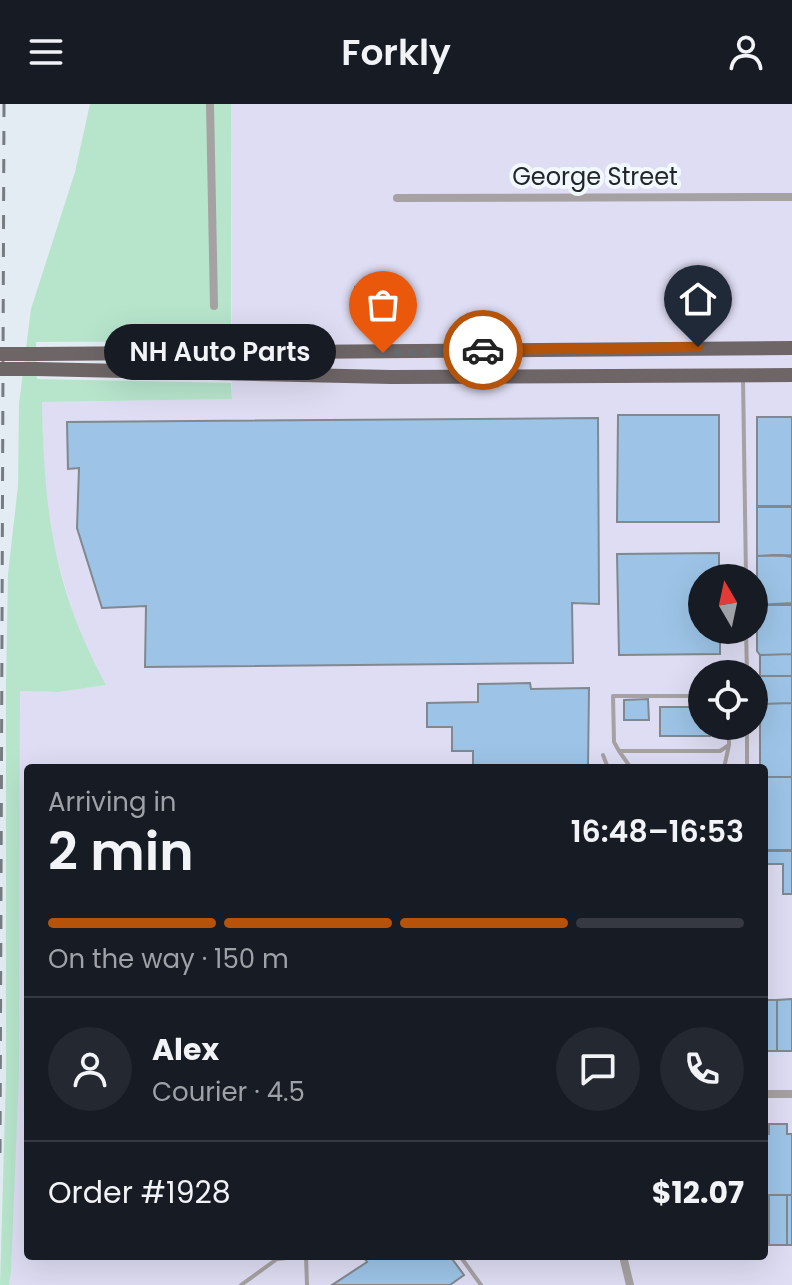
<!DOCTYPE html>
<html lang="en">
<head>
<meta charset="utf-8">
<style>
  :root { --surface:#171b24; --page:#242831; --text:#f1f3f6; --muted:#9ea1a6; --line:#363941; --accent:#b45309 }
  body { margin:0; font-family:Poppins,sans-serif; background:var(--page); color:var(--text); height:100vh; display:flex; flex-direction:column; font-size:30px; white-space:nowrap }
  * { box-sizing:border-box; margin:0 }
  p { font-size:26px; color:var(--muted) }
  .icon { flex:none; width:44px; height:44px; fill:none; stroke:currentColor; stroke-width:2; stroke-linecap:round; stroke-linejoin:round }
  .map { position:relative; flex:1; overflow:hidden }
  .side { position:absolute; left:24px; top:660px; width:744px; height:496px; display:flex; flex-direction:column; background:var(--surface); border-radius:8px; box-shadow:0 8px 32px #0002 }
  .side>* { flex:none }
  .needle { width:52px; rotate:351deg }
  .fabs { position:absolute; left:688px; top:460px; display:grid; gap:16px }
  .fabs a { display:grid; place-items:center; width:80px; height:80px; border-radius:50%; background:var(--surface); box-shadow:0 8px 32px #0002; font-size:40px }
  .pin { position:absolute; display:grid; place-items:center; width:68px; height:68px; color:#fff; margin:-82px -34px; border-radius:50% 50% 50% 0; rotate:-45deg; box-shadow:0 0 8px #0007 }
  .pin .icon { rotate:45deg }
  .courier { position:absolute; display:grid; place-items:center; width:80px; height:80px; margin:-40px; border:6px solid #b45309; border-radius:50%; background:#fff; color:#222; box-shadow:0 2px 10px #0007 }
  .bubble { position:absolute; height:56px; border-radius:28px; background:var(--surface); box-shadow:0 8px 32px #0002; font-size:26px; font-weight:600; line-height:56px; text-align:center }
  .head em { font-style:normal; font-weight:600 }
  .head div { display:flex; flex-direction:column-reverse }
  .head { display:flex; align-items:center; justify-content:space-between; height:136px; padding:0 24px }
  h1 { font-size:52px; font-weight:600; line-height:60px }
  .bar { display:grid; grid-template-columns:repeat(4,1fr); gap:12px 8px; align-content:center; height:96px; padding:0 24px }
  .bar i { height:10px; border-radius:6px; background:var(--line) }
  .bar .current { background:var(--accent) }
  .bar p { grid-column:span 4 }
  .line { display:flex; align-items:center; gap:20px; padding:0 24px; border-top:2px solid var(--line) }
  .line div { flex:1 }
  .round { display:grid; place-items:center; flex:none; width:84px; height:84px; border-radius:42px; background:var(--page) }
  header { display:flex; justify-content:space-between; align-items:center; height:104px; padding:0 24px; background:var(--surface); font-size:36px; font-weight:600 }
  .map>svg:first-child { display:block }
</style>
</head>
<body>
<header><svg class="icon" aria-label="menu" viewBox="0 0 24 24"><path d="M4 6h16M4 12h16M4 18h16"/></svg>Forkly<svg class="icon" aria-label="person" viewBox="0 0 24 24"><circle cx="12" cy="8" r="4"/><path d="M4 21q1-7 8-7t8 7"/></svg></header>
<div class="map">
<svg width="792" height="1181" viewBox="0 0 792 1181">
  <rect width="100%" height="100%" fill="#e3ebf3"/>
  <path fill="#dfddf3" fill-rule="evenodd" d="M 231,0 L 792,0 L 792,1181 L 9,1181 L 19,971 L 20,587 L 58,588 L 105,581 L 80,533 L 52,437 L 44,388 L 42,298 L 232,295 ZM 702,474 L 754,474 L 754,526 L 702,526 ZM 702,570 L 754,570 L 754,622 L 702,622 ZM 28,664 L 764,664 L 764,1152 L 28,1152 Z"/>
  <path fill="#b7e5cc" d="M 90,0 L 231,0 L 231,237 L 36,238 L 37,275 L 231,279 L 232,295 L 42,298 C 44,407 53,483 106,581 L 58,588 L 20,587 L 19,971 L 11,1167 L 9,1181 L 0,1181 L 6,975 L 6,579 L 8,470 L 18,382 L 19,300 L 31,205 L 75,68 Z"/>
  <path fill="#9dc4e7" stroke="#81888f" stroke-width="2" d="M 355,183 L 395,186 L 395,214 L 355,213 Z
    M 618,311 L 719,311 L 719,418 L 617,418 Z
    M 757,313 L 792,313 L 792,402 L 757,402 Z
    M 598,314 L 599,500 L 572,499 L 573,559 L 145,563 L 146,502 L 102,504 L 77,424 L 79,364 L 68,365 L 67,318 Z
    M 757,403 L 792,403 L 792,451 L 757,452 Z
    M 719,449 L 719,474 L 702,474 L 702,526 L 720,526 L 720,550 L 619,551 L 617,450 Z
    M 779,451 L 792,453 L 792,499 L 757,501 L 757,452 Z
    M 757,501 L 792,501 L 792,550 L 760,551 L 757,547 Z
    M 792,550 L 792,572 L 760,572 L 760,551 Z
    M 760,572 L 792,572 L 792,599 L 760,600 Z
    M 530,579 L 531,585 L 589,584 L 588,664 L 473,664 L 473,647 L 452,647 L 452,623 L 427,623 L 427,599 L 478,598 L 478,580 Z
    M 648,595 L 649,616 L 624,616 L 624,596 Z
    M 792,599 L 792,673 L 764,673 L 764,664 L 760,664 L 760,600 Z
    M 660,603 L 702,603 L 702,622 L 719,622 L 719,626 L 710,627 L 710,632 L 660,632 Z
    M 764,673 L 792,673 L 792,746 L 764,746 Z
    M 764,747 L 792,747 L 792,790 L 783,790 L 783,760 L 764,760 Z
    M 792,895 L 792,947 L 777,947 L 777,896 Z
    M 764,896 L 777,896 L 777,947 L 764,947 Z
    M 769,1020 L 787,1020 L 787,1030 L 792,1030 L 792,1091 L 764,1091 L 764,1030 L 769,1030 Z
    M 764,1091 L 769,1091 L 769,1141 L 764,1141 Z
    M 769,1091 L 787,1091 L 787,1141 L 769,1141 Z
    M 787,1091 L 792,1091 L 792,1141 L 787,1141 Z
    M 363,1152 L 450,1152 L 464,1171 L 450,1181 L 332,1181 L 367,1158 Z"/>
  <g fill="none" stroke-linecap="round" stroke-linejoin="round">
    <path stroke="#a6a1a2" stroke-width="4" d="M 743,273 L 746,474
      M 746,526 L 747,570
      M 702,592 L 613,592 L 614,638 L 619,647 L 720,647 L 729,641 L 729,622
      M 747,622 L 747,664
      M 619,647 L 631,664
      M 603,651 L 608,664
      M 724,664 L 729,641
      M 460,1152 L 481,1181
      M 241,1181 L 277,1155 L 306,1152 L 307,1181"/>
    <path stroke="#a6a1a2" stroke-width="8" d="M 210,0 L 214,202
      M 397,94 L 792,93
      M 764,990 L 792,990
      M 623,1152 L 630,1181"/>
    <path stroke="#6e6567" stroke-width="14" d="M 36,250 L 792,244
      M 36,265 L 391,273 L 792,271"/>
    <path stroke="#767c81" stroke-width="3" stroke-dasharray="14 14" stroke-linecap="butt" d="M 0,1049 L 4,0"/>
    <path stroke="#6e6567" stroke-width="14" d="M 0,250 L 36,250
      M 0,265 L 36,265"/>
  </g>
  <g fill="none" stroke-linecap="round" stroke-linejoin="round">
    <path stroke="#666b70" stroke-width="8" stroke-dasharray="0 14.4" d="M 383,249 L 483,246"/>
    <path stroke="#b45309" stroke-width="10" d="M 483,246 L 698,243"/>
  </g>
  <g text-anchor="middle" stroke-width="8" stroke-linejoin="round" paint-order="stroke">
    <g font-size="24" fill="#232629" stroke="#f1f8fe">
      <text x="595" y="81">George Street</text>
    </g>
  </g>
</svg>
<div class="fabs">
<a><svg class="needle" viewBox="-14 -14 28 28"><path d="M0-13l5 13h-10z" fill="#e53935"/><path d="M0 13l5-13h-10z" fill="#9ea1a6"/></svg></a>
<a><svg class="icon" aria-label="locate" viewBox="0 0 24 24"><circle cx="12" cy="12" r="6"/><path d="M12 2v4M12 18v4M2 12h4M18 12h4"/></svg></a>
</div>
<div class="pin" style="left:383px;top:249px;background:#ea580c"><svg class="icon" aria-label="bag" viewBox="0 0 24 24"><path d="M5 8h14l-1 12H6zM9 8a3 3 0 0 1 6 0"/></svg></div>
<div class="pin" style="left:698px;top:243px;background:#1f2937"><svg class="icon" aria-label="home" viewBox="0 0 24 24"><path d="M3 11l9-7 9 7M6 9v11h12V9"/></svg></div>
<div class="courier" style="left:483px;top:246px"><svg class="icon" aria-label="car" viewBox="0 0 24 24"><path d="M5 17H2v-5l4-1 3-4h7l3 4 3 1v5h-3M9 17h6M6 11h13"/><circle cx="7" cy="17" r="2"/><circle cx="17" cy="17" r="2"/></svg></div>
<div class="bubble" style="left:104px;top:220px;width:232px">NH Auto Parts</div>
<section class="side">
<div class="head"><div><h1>2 min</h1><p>Arriving in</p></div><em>16:48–16:53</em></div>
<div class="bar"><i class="current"></i><i class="current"></i><i class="current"></i><i></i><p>On the way · 150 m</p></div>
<div class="line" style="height:144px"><a class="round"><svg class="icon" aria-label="person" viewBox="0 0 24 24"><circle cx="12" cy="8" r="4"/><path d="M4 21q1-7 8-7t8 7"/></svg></a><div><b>Alex</b><p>Courier · 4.5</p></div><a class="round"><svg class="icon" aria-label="chat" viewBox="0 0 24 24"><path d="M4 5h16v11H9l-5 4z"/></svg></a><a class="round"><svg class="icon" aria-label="phone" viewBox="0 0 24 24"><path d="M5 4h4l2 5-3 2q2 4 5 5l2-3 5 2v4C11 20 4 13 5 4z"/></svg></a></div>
<div class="line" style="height:104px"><div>Order #1928</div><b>$12.07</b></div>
</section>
</div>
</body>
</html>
